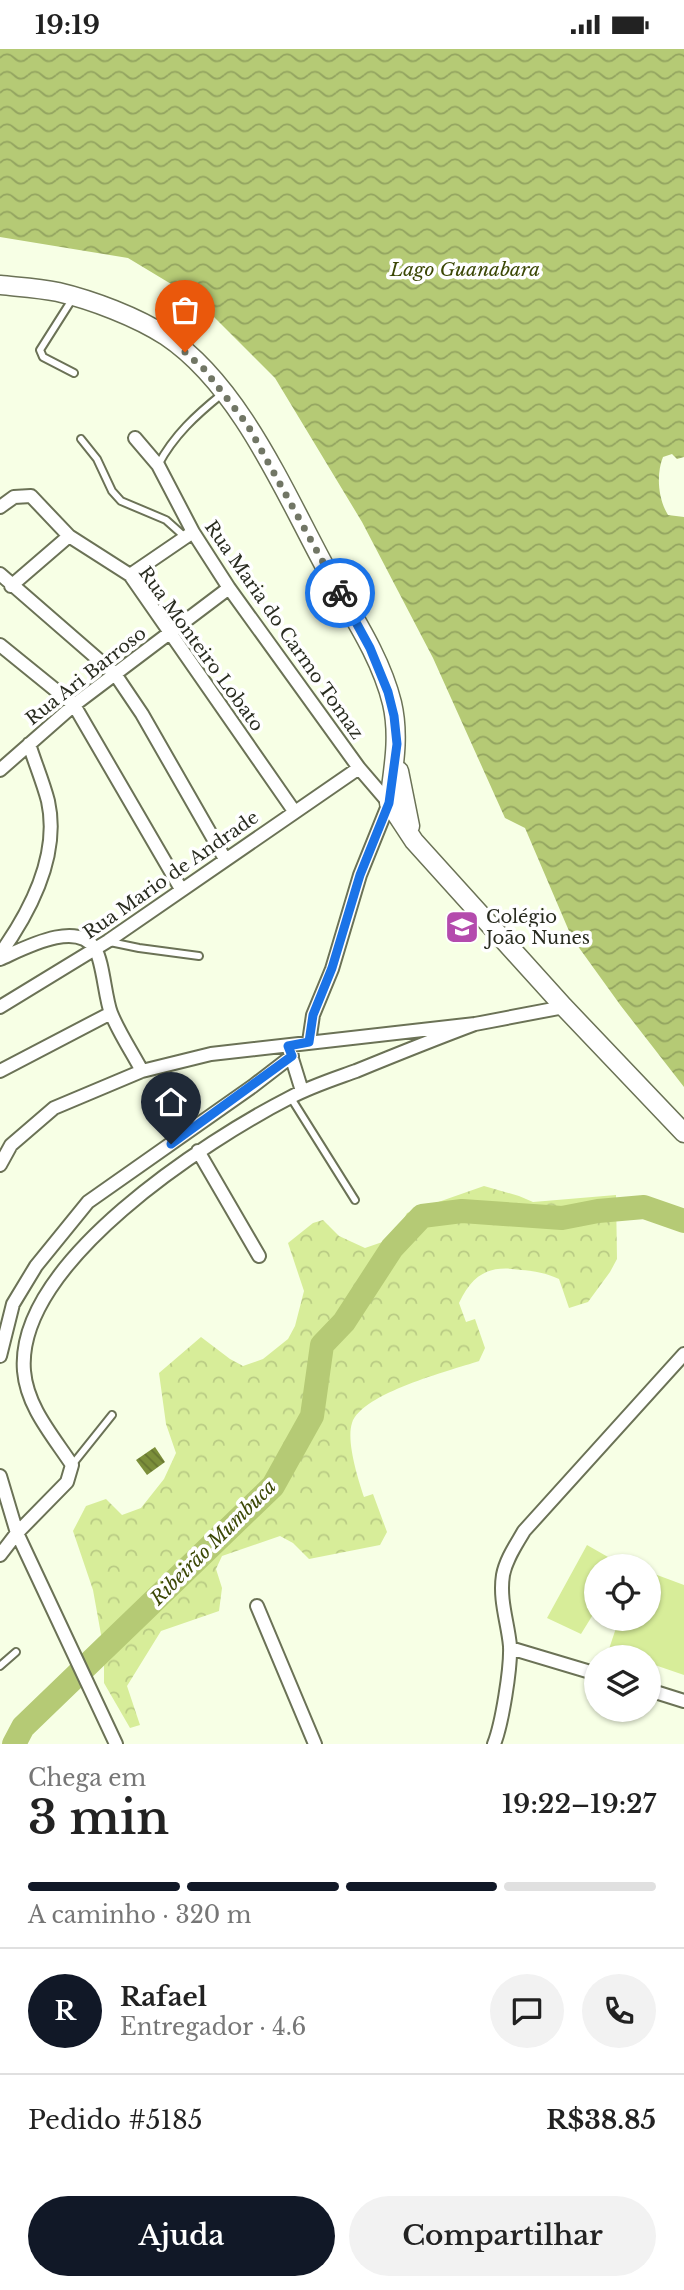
<!DOCTYPE html>
<html lang="pt">
<head>
<meta charset="utf-8">
<style>
  :root { --surface:#fff; --page:#f2f2f2; --text:#222; --muted:#767676; --line:#e0e0e0; --accent:#111827 }
  body { margin:0; font-family:"Libre Baskerville",serif; background:var(--page); color:var(--text); height:100vh; display:flex; flex-direction:column; font-size:26px; white-space:nowrap }
  * { box-sizing:border-box; margin:0 }
  p { font-size:23px; color:var(--muted) }
  .icon { flex:none; width:38px; height:38px; fill:none; stroke:currentColor; stroke-width:2; stroke-linecap:round; stroke-linejoin:round }
  .map { position:relative; height:1695px; overflow:hidden }
  .sheet { display:flex; flex-direction:column; background:var(--surface); flex:1 }
  .sheet>* { flex:none }
  .buttons { position:absolute; left:584px; top:1505px; display:grid; gap:14px }
  .buttons a { display:grid; place-items:center; width:77px; height:77px; border-radius:50%; background:var(--surface); box-shadow:0 2px 5px #0004; font-size:35px }
  .pin { position:absolute; display:grid; place-items:center; width:60px; height:60px; color:#fff; margin:-72px -30px; border-radius:50% 50% 50% 0; rotate:-45deg; box-shadow:0 0 7px #0007 }
  .pin .icon { rotate:45deg }
  .courier { position:absolute; display:grid; place-items:center; width:70px; height:70px; margin:-35px; border:5px solid #1a73e8; border-radius:50%; background:#fff; color:#222; box-shadow:0 2px 9px #0007 }
  .overview em { font-style:normal; font-weight:600 }
  .overview div { display:flex; flex-direction:column-reverse }
  .overview { display:flex; align-items:center; justify-content:space-between; height:119px; padding:0 28px }
  h1 { font-size:46px; font-weight:600; line-height:52px }
  .bar { display:grid; grid-template-columns:repeat(4,1fr); gap:10px 7px; align-content:center; height:84px; padding:0 28px }
  .bar i { height:9px; border-radius:5px; background:var(--line) }
  .bar .active { background:var(--accent) }
  .bar p { grid-column:span 4 }
  .line { display:flex; align-items:center; gap:18px; padding:0 28px; border-top:2px solid var(--line) }
  .line div { flex:1 }
  .round { display:grid; place-items:center; flex:none; width:74px; height:74px; border-radius:37px; background:var(--page) }
  .button { display:flex; gap:14px; margin-top:auto; padding:14px 28px }
  .button a { flex:1; height:80px; border-radius:42px; background:var(--accent); color:#fff; font-size:28px; font-weight:600; line-height:80px; text-align:center }
  .button a+a { background:var(--page); color:var(--text) }
  .status { display:flex; justify-content:space-between; align-items:center; height:49px; padding:0 35px; background:var(--surface); direction:ltr }
  .status svg { height:19px; fill:currentColor }
  .map>svg:first-child { display:block }
</style>
</head>
<body>
<div class="status"><b>19:19</b><svg viewBox="0 0 49 12"><path d="M0 12V9h3v3zM5 12V6h3v6zM10 12V3h3v9zM15 12V0h3v12zM26 1h20v11H26zM47 4h2v5h-2z"/></svg></div>
<div class="map">
<svg width="684" height="1695" viewBox="0 0 684 1695">
  <defs>
    <pattern id="forest-crowns" width="20" height="18" patternUnits="userSpaceOnUse" patternTransform="scale(1.75)"><rect width="20" height="18" fill="#d7ed99"/><path d="M2 6a3 3 0 1 1 6 0M12 15a3 3 0 1 1 6 0" fill="none" stroke="#b9cb84"/></pattern>
    <pattern id="water-waves" width="16" height="10" patternUnits="userSpaceOnUse" patternTransform="scale(1.75)"><rect width="16" height="10" fill="#b5ca75"/><path d="M0 5q4-4 8 0t8 0" fill="none" stroke="#93a460"/></pattern>
    <pattern id="building-back-hatch" width="6" height="6" patternUnits="userSpaceOnUse" patternTransform="scale(1.75)"><rect width="6" height="6" fill="#7c8f3a"/><path d="M-1 5l2 2M0 0l6 6M5-1l2 2" fill="none" stroke="#667530"/></pattern>
  </defs>
  <rect width="100%" height="100%" fill="#f7ffe5"/>
  <path fill="#d7ed99" d="M 587,1496 L 622,1516 L 597,1517 L 597,1559 L 581,1585 L 547,1569 Z
    M 649,1523 L 684,1536 L 684,1626 L 649,1614 L 649,1608 L 633,1608 L 609,1600 L 619,1570 L 649,1570 Z"/>
  <path fill="url(#forest-crowns)" d="M 484,1137 L 519,1147 L 533,1153 L 616,1146 L 617,1210 L 610,1223 L 588,1253 L 569,1259 L 559,1230 C 546,1224 535,1222 521,1221 C 490,1216 473,1224 459,1254 L 466,1273 L 475,1270 L 485,1299 L 479,1312 C 449,1322 362,1344 352,1374 C 346,1392 358,1430 364,1448 L 373,1445 L 387,1483 L 380,1496 L 309,1510 L 293,1494 L 280,1487 L 222,1507 L 216,1520 L 222,1539 L 219,1562 L 161,1582 L 127,1637 L 140,1676 L 130,1679 L 104,1634 L 104,1602 L 93,1541 L 73,1482 L 86,1457 L 106,1450 L 122,1466 L 141,1459 L 164,1430 L 176,1404 L 166,1375 L 159,1324 L 201,1288 L 230,1310 L 243,1317 L 263,1310 L 288,1290 L 295,1277 L 304,1242 L 288,1194 L 313,1174 L 323,1171 L 339,1187 L 365,1199 L 394,1189 L 407,1164 Z"/>
  <path fill="url(#water-waves)" d="M 0,0 L 684,0 L 684,408 L 677,410 L 672,405 L 663,408 C 656,425 658,450 668,466 L 684,468 L 684,1038 L 621,957 L 572,889 L 525,779 L 505,769 L 433,609 L 362,473 L 275,329 L 196,250 L 128,209 L 0,188 Z"/>
  <g fill="none" stroke-linecap="round" stroke-linejoin="round">
    <path stroke="#b5ca75" stroke-width="24" d="M 14,1695 L 23,1678 L 273,1437 L 312,1367 L 322,1296 L 344,1273 L 392,1199 L 422,1167 L 462,1162 L 562,1169 L 598,1162 L 644,1158 L 684,1172"/>
  </g>
  <path fill="url(#building-back-hatch)" d="M 155,1398 L 165,1413 L 147,1426 L 136,1411 Z"/>
  <g fill="none" stroke-linecap="round" stroke-linejoin="round">
    <g stroke="#6b7256" stroke-width="10">
      <path id="lane" d="M 73,249 L 40,301 L 43,308 L 74,324
        M 81,390 L 97,410 L 112,442 L 121,452 L 166,471 L 185,488
        M 158,416 C 174,386 196,366 222,345
        M 110,893 L 139,899 L 199,907
        M 291,1049 L 355,1151
        M 72,1416 L 112,1366
        M 0,1617 L 16,1603"/>
    </g>
    <g stroke="#6b7256" stroke-width="16">
      <path id="street" d="M 135,389 L 158,416 L 193,483 L 229,539 L 359,719 L 389,754 L 360,826 L 332,920 L 313,966 L 309,993
        M 0,458 L 14,448 L 31,447 L 69,487 L 130,526 L 294,762
        M 0,525 L 115,625 L 142,665 L 225,810
        M 130,526 L 193,483
        M 11,537 L 69,487
        M 0,596 L 74,656 L 181,840
        M 0,721 L 74,656 L 229,539
        M 0,905 C 30,863 60,806 48,752 C 43,733 35,714 29,695
        M 0,910 C 23,900 77,870 95,900 C 103,912 105,949 111,964 C 119,984 132,1003 142,1022
        M 0,958 L 108,892 L 359,719
        M 289,1000 L 302,1042
        M 0,1022 L 111,964
        M 198,1102 L 259,1207
        M 0,1116 L 11,1096 L 54,1059 L 142,1022 L 211,1005 L 475,975 L 564,958
        M 0,1307 L 13,1255 L 36,1217 L 88,1153 L 253,1037 L 292,1007
        M 0,1427 L 17,1484 L 116,1695
        M 0,1506 L 17,1484 L 67,1433 L 72,1416 C 53,1387 27,1358 24,1322 C 15,1214 207,1091 291,1048 C 312,1037 334,1030 356,1022 C 395,1006 435,990 475,975
        M 257,1557 L 315,1695
        M 510,1599 L 597,1625
        M 649,1641 L 684,1652
        M 494,1695 C 502,1675 511,1619 510,1597 C 508,1574 499,1551 503,1526 C 506,1510 516,1496 524,1482 L 684,1305"/>
    </g>
    <g stroke="#6b7256" stroke-width="21">
      <path id="secondary" d="M 0,236 C 19,238 39,239 58,243 C 92,251 137,268 166,287 C 239,336 283,440 324,516 C 348,560 380,605 392,654 C 400,688 393,721 389,754 L 414,792 L 564,958 L 684,1084
        M 399,722 L 410,777"/>
    </g>
    <use href="#lane" stroke="#fff" stroke-width="6"/>
    <use href="#street" stroke="#fff" stroke-width="12"/>
    <use href="#secondary" stroke="#fff" stroke-width="18"/>
  </g>
  <g fill="none" stroke-linecap="round" stroke-linejoin="round">
    <path stroke="#717665" stroke-width="7" stroke-dasharray="0 12.6" d="M 185,303 L 204,320 L 247,375 L 340,544"/>
    <path stroke="#1a73e8" stroke-width="9" d="M 171,1095 L 292,1007 L 288,997 L 309,993 L 313,966 L 332,919 L 360,826 L 389,754 L 397,695 L 394,667 L 388,643 L 370,599 L 340,544"/>
  </g>
  <defs>
    <g id="school-square" transform="scale(1.75)"><rect x="-9" y="-9" width="18" height="18" rx="4" fill="#b44bad" stroke="#fff"/><path d="M0-5L7-2L0 1L-7-2ZM-4 1L0 2.5L4 1V4Q0 6-4 4Z" fill="#fff"/></g>
  </defs>
  <g fill-rule="evenodd">
    <use href="#school-square" x="462" y="878"/>
  </g>
  <g text-anchor="middle" stroke-width="7" stroke-linejoin="round" paint-order="stroke">
    <g font-size="18" fill="#292c20" stroke="#fff">
      <text transform="translate(284 581) rotate(55)" y="6">Rua Maria do Carmo Tomaz</text>
      <text transform="translate(201 600) rotate(54)" y="6">Rua Monteiro Lobato</text>
      <text transform="translate(86 627) rotate(-38)" y="6">Rua Ari Barroso</text>
      <text transform="translate(171 826) rotate(-35)" y="6">Rua Mario de Andrade</text>
    </g>
    <g font-size="18" fill="#292c20" stroke="#fff" text-anchor="start">
      <text x="486" y="874">Colégio<tspan x="486" dy="21">João Nunes</tspan></text>
    </g>
    <g font-size="19" font-style="italic" fill="#3c4806" stroke="#fff">
      <text x="465" y="227">Lago Guanabara</text>
      <text transform="translate(213 1493) rotate(-45)" y="7">Ribeirão Mumbuca</text>
    </g>
  </g>
</svg>
<div class="buttons">
<a><svg class="icon" aria-label="locate" viewBox="0 0 24 24"><circle cx="12" cy="12" r="6"/><path d="M12 2v4M12 18v4M2 12h4M18 12h4"/></svg></a>
<a><svg class="icon" aria-label="layers" viewBox="0 0 24 24"><path d="M12 4l9 5-9 5-9-5zM3 14l9 5 9-5"/></svg></a>
</div>
<div class="pin" style="left:185px;top:303px;background:#ea580c"><svg class="icon" aria-label="bag" viewBox="0 0 24 24"><path d="M5 8h14l-1 12H6zM9 8a3 3 0 0 1 6 0"/></svg></div>
<div class="pin" style="left:171px;top:1095px;background:#1f2937"><svg class="icon" aria-label="home" viewBox="0 0 24 24"><path d="M3 11l9-7 9 7M6 9v11h12V9"/></svg></div>
<div class="courier" style="left:340px;top:544px"><svg class="icon" aria-label="bike" viewBox="0 0 24 24"><circle cx="6" cy="16" r="4"/><circle cx="18" cy="16" r="4"/><path d="M6 16l4-8h5l3 8M10 8l3 8H6M13 5h3"/></svg></div>
</div>
<section class="sheet">
<div class="overview"><div><h1>3 min</h1><p>Chega em</p></div><em>19:22–19:27</em></div>
<div class="bar"><i class="active"></i><i class="active"></i><i class="active"></i><i></i><p>A caminho · 320 m</p></div>
<div class="line" style="height:126px"><b class="round" style="background:var(--accent);color:#fff">R</b><div><b>Rafael</b><p>Entregador · 4.6</p></div><a class="round"><svg class="icon" aria-label="chat" viewBox="0 0 24 24"><path d="M4 5h16v11H9l-5 4z"/></svg></a><a class="round"><svg class="icon" aria-label="phone" viewBox="0 0 24 24"><path d="M5 4h4l2 5-3 2q2 4 5 5l2-3 5 2v4C11 20 4 13 5 4z"/></svg></a></div>
<div class="line" style="height:91px"><div>Pedido #5185</div><b>R$38.85</b></div>
<div class="button"><a>Ajuda</a><a>Compartilhar</a></div>
</section>
</body>
</html>
